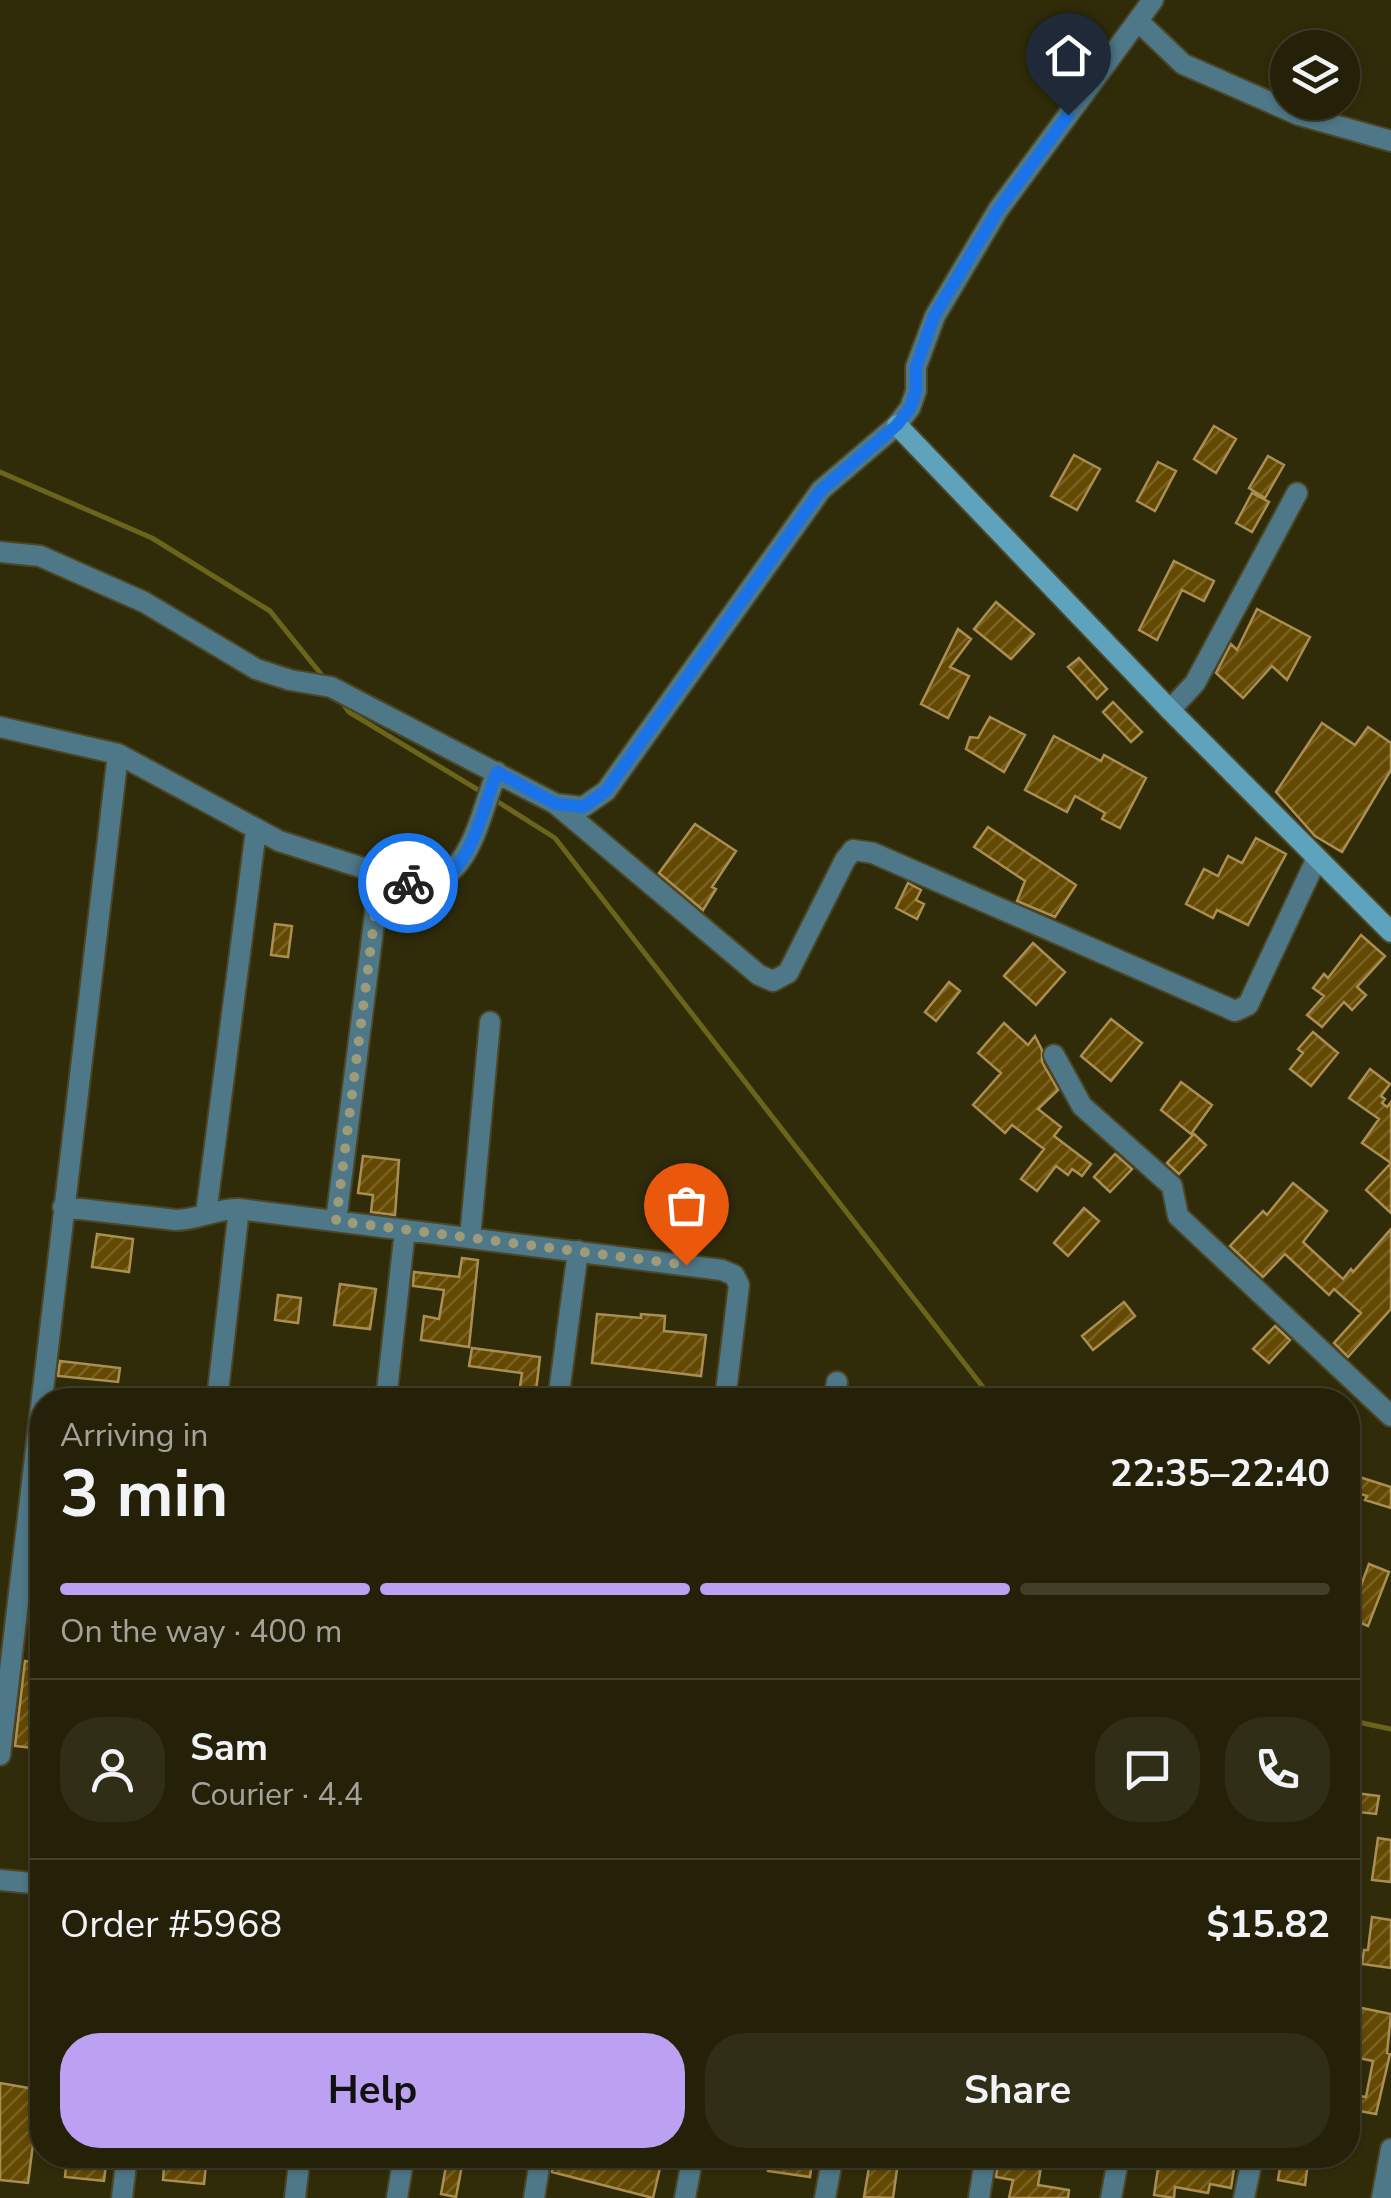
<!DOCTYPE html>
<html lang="en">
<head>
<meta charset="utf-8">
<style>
  :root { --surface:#242108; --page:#302e16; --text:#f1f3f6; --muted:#a3a39c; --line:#413e29; --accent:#bca0f2 }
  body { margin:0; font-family:"Nunito Sans",sans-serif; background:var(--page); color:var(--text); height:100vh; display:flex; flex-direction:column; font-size:38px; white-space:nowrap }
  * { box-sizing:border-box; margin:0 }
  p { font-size:32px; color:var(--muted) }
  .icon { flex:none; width:55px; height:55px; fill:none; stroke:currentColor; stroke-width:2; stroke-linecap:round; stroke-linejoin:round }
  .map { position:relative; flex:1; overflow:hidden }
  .panel { position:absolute; left:30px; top:1388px; width:1330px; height:780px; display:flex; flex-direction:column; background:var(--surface); border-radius:40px; box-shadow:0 2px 8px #0004,0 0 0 2px var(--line) }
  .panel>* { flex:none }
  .fabs { position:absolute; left:1270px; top:30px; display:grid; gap:20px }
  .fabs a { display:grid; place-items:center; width:90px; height:90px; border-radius:50%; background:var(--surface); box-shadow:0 2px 8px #0004,0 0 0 2px var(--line); font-size:50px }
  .pin { position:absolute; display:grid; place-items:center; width:85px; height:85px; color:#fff; margin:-102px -42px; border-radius:50% 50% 50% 0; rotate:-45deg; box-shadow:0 0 10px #0007 }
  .pin .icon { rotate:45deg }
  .courier { position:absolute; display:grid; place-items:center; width:100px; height:100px; margin:-50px; border:8px solid #1a73e8; border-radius:50%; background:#fff; color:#222; box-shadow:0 2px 12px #0007 }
  .headline em { font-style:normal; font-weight:700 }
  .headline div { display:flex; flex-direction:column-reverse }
  .headline { display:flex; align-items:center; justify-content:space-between; height:170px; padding:0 30px }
  h1 { font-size:65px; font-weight:700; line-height:75px }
  .bar { display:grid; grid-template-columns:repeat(4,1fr); gap:15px 10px; align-content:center; height:120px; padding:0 30px }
  .bar i { height:12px; border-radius:8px; background:var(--line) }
  .bar .on { background:var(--accent) }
  .bar p { grid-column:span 4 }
  .line { display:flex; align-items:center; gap:25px; padding:0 30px; border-top:2px solid var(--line) }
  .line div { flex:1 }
  .round { display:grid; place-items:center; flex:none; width:105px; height:105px; border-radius:40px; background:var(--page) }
  .primary-button { display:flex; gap:20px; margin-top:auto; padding:20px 30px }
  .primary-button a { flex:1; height:115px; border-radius:40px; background:var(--accent); color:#111; font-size:40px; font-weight:700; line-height:115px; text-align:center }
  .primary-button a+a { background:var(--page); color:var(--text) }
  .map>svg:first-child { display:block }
</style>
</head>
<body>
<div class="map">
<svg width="1391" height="2198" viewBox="0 0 1391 2198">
  <defs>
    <pattern id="building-hatch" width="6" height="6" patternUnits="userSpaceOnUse" patternTransform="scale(2.5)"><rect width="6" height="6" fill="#644902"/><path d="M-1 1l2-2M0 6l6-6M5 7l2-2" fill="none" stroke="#7a6225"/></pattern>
  </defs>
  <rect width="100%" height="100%" fill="#302c0a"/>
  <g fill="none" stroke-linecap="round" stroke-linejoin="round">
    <path stroke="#6b641b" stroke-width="5" d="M 0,472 L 152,538 L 270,611 L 325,679
      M 340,700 L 349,712 L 485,794
      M 495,800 L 555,838 L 993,1400
      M 1348,1720 L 1391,1729"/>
  </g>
  <path fill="url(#building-hatch)" stroke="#ab8e53" stroke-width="2.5" d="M 1214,426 L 1236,439 L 1216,473 L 1194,459 Z
    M 1074,455 L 1100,469 L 1077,510 L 1051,496 Z
    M 1268,456 L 1284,465 L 1265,498 L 1249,488 Z
    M 1158,462 L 1176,471 L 1155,511 L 1137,501 Z
    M 1252,493 L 1269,502 L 1252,532 L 1236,523 Z
    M 1174,561 L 1214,581 L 1204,601 L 1182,590 L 1157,640 L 1139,630 Z
    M 996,602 L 1034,634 L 1011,659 L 974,629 Z
    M 1257,609 L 1310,637 L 1287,680 L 1272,666 L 1243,698 L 1216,673 L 1231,644 L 1237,650 Z
    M 958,629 L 971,639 L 950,667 L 969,676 L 948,718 L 921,704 Z
    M 1079,658 L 1107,689 L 1097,699 L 1068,667 Z
    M 1113,702 L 1142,732 L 1131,742 L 1103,712 Z
    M 990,717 L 1025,735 L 1004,772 L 966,749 L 970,737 L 978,738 Z
    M 1322,723 L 1355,745 L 1368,727 L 1391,743 L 1391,770 L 1342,852 L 1315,836 L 1276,792 Z
    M 1054,736 L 1101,761 L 1104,755 L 1146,778 L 1120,828 L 1102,819 L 1105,813 L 1075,796 L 1067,812 L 1025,790 Z
    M 695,824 L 736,851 L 712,887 L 716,889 L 703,910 L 659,873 Z
    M 988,827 L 1076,885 L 1055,917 L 1017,901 L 1025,881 L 974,847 Z
    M 1256,838 L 1286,854 L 1248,925 L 1217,910 L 1213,918 L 1186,904 L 1204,869 L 1218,876 L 1228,856 L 1242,863 Z
    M 908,883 L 921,890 L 916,900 L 924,904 L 917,919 L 896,908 Z
    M 275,924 L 292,926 L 288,957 L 271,955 Z
    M 1361,935 L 1385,956 L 1357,987 L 1366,995 L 1352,1010 L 1344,1002 L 1322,1027 L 1307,1015 L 1324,996 L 1313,988 L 1324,974 L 1328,978 Z
    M 1033,943 L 1065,972 L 1036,1005 L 1004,976 Z
    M 949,982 L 960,991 L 936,1021 L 925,1012 Z
    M 1111,1019 L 1142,1043 L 1111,1081 L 1081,1056 Z
    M 1004,1023 L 1028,1045 L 1035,1036 L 1042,1050 L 1042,1062 L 1058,1090 L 1038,1109 L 1061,1127 L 1054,1136 L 1091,1164 L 1082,1176 L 1072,1169 L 1068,1175 L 1056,1166 L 1037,1191 L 1021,1179 L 1044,1149 L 1012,1125 L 1005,1133 L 973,1105 L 1001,1073 L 978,1053 Z
    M 1313,1032 L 1338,1053 L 1311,1086 L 1290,1069 L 1303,1053 L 1298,1049 Z
    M 1370,1069 L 1390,1084 L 1381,1096 L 1385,1099 L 1382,1103 L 1387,1107 L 1391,1102 L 1391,1213 L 1366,1190 L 1391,1163 L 1362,1143 L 1379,1119 L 1349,1098 Z
    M 1181,1082 L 1212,1105 L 1191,1134 L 1161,1110 Z
    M 1194,1134 L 1206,1145 L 1179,1174 L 1167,1163 Z
    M 1115,1154 L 1132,1169 L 1110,1192 L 1094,1177 Z
    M 363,1156 L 399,1160 L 395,1215 L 371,1212 L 373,1195 L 358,1193 Z
    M 1293,1183 L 1327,1211 L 1303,1242 L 1343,1279 L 1351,1269 L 1353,1272 L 1391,1229 L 1391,1309 L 1348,1357 L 1334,1343 L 1361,1313 L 1334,1289 L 1329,1295 L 1285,1254 L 1263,1277 L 1230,1246 L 1263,1211 L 1267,1215 Z
    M 1084,1208 L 1099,1221 L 1068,1256 L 1054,1243 Z
    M 97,1234 L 133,1239 L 129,1272 L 92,1267 Z
    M 462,1258 L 478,1260 L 469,1347 L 421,1340 L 424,1316 L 439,1319 L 444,1290 L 413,1286 L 414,1272 L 459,1277 Z
    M 340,1284 L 376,1289 L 370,1329 L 334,1325 Z
    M 278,1295 L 301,1298 L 298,1323 L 275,1320 Z
    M 1124,1302 L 1135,1316 L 1093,1350 L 1082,1336 Z
    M 597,1314 L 641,1318 L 641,1314 L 665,1316 L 664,1331 L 706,1335 L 701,1376 L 592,1363 Z
    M 1275,1326 L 1290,1340 L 1269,1363 L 1253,1349 Z
    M 472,1348 L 540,1357 L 535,1400 L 518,1400 L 522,1373 L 469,1366 Z
    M 60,1361 L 120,1368 L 118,1382 L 58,1376 Z
    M 1353,1475 L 1391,1487 L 1391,1508 L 1365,1500 L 1367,1496 L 1348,1490 Z
    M 1369,1564 L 1389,1572 L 1368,1626 L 1349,1618 Z
    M 25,1661 L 42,1664 L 42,1749 L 15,1746 Z
    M 1348,1792 L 1379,1796 L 1376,1814 L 1348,1811 Z
    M 1378,1838 L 1391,1840 L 1391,1882 L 1372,1880 Z
    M 1372,1917 L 1391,1920 L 1391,1968 L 1362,1964 L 1364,1950 L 1368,1950 Z
    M 1352,2006 L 1391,2014 L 1387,2053 L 1390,2054 L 1376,2114 L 1348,2109 L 1348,2094 L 1366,2097 L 1373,2061 L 1354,2057 L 1358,2043 L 1348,2041 Z
    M 0,2083 L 40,2090 L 28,2183 L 0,2180 Z
    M 67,2155 L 107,2155 L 104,2181 L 65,2177 Z
    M 165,2155 L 207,2155 L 204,2184 L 163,2180 Z
    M 448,2155 L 464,2155 L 456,2197 L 441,2194 Z
    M 554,2155 L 663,2155 L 653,2198 L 552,2172 Z
    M 771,2155 L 813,2155 L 810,2177 L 768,2171 Z
    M 871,2155 L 899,2155 L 893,2198 L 864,2197 Z
    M 999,2155 L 1043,2155 L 1038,2185 L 1069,2190 L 1068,2198 L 1009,2198 L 1013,2180 L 996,2177 Z
    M 1160,2155 L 1227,2155 L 1224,2167 L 1234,2169 L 1231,2188 L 1210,2184 L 1208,2193 L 1175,2187 L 1174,2198 L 1154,2195 Z
    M 1282,2155 L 1309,2155 L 1305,2185 L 1278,2180 Z"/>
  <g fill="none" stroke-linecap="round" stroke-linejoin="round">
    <g stroke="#4b4726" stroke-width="24">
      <path id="street" d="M 1138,21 L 1183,64 L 1299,115 L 1391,141
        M 0,552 L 40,556 L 144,602 L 256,669 L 290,680 L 331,687 L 556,804 L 583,807 L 606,791 L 821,490 L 897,425 L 910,408 L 916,391 L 916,367 L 935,316 L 998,210 L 1153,0
        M 1170,710 L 1195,683 L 1297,493
        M 0,727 L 118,754 L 279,841 L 419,886 C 472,879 479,815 497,772
        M 557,805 L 759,975 L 773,981 L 788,973 L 845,860 L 853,850 L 873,853 L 1235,1011 L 1248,1005 L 1317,858
        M 1054,1055 L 1082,1106 L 1172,1186 L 1178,1216 L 1391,1416
        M 63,1207 L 176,1220 C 198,1220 217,1208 239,1209 L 722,1270 L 734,1275 L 739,1285 L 725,1400
        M 206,1214 L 256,830
        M 336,1221 L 380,875
        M 470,1238 L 490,1022
        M 217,1400 L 239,1209
        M 386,1400 L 405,1230
        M 558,1400 L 578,1251
        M 834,1400 L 837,1382
        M 0,1755 L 118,754
        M 0,1880 L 42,1884
        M 122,2198 L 127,2155
        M 295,2198 L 300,2155
        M 397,2198 L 404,2155
        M 534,2198 L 541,2155
        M 685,2198 L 693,2155
        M 825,2198 L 833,2155
        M 979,2198 L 986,2155
        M 1111,2198 L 1119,2155
        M 1244,2198 L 1253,2155
        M 1382,2198 L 1391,2149"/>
    </g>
    <g stroke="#4b4726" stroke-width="24">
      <path id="secondary" d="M 897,425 L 1170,710 L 1391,932"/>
    </g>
    <use href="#street" stroke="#4e7787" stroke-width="20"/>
    <use href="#secondary" stroke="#5ea2bb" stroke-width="20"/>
  </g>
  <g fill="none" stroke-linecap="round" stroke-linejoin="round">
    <path stroke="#9e9b7a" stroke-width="10" stroke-dasharray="0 18" d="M 408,883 L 380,874 L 336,1221 L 686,1265"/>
    <path stroke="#1a73e8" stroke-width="12" d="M 408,883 C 466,901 481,811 497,772 L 556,804 L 583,807 L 606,791 L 821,490 L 897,425 L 910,408 L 916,391 L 916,367 L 934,316 L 998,210 L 1068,115"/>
  </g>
</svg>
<div class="fabs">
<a><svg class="icon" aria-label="layers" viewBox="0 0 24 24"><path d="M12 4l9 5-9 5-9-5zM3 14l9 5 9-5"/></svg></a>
</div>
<div class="pin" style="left:686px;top:1265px;background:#ea580c"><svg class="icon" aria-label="bag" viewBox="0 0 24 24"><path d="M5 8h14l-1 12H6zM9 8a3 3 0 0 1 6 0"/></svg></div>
<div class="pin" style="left:1068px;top:115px;background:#1f2937"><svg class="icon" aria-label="home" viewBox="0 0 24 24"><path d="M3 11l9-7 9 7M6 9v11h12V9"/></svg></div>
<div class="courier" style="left:408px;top:883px"><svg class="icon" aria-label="bike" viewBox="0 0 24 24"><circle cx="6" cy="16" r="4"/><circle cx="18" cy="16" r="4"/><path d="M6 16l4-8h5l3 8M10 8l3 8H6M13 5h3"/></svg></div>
<section class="panel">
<div class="headline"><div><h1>3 min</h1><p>Arriving in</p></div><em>22:35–22:40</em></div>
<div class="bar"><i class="on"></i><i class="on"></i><i class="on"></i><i></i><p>On the way · 400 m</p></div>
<div class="line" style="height:180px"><a class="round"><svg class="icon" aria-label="person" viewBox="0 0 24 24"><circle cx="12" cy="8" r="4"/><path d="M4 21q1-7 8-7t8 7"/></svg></a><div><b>Sam</b><p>Courier · 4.4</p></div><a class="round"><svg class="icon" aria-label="chat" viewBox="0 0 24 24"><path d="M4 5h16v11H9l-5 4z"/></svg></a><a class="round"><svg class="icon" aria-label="phone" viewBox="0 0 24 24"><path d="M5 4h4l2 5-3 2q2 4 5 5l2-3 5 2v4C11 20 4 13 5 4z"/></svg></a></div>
<div class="line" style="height:130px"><div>Order #5968</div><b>$15.82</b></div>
<div class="primary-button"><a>Help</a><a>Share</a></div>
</section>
</div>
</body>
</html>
